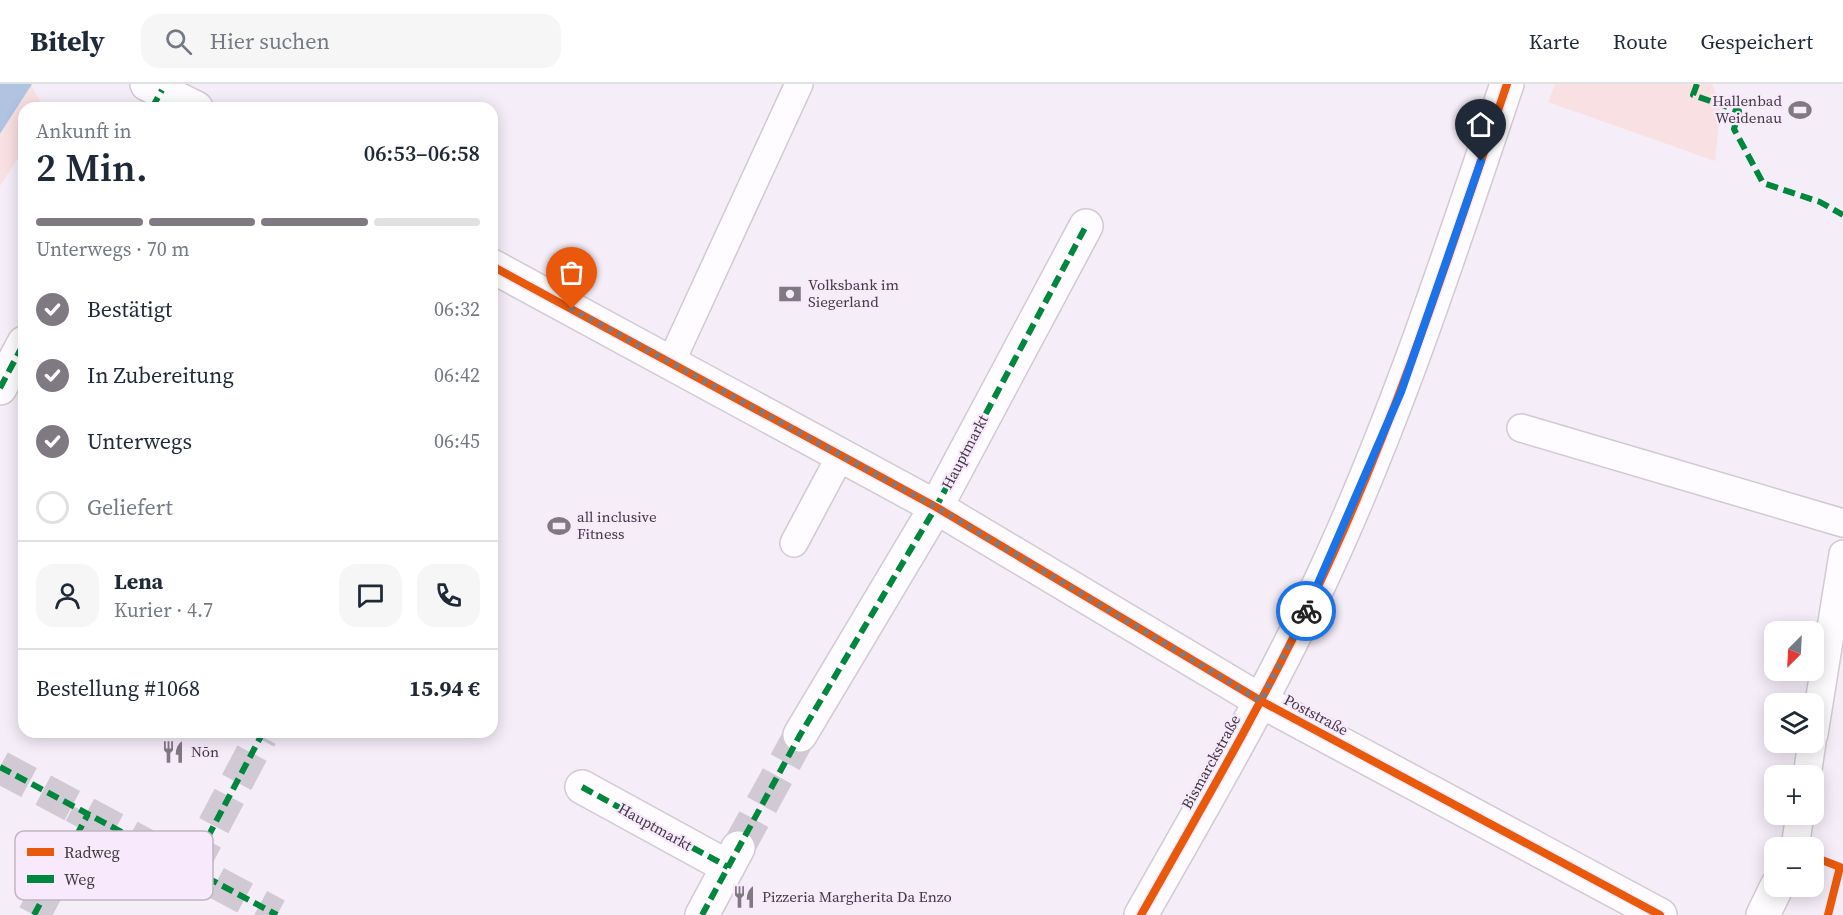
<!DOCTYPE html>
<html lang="de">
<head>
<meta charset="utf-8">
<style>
  :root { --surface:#fff; --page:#f6f6f7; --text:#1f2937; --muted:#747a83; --line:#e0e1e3; --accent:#7f7982 }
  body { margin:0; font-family:"Source Serif 4",serif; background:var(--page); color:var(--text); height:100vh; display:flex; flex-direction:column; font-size:22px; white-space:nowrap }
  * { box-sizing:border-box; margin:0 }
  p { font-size:20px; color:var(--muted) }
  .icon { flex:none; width:33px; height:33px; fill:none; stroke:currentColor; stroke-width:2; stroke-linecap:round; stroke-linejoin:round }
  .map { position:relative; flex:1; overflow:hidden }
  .side { position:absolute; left:18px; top:18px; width:480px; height:636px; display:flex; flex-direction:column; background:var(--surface); border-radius:18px; box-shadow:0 3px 15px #0003 }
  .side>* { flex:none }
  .needle { width:39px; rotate:204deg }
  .controls { position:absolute; left:1764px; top:537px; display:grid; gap:12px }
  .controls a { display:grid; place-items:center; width:60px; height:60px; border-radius:12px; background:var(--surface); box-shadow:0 3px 15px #0003; font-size:30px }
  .pin { position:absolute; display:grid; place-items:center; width:51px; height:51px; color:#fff; margin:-62px -26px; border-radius:50% 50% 50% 0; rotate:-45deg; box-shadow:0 0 6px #0007 }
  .pin .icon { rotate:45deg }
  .courier { position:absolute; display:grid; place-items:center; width:60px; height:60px; margin:-30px; border:4px solid #1a73e8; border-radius:50%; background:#fff; color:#222; box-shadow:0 2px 8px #0007 }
  .head em { font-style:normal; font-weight:600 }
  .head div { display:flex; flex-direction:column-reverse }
  .head { display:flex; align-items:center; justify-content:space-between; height:102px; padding:0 18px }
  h1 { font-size:39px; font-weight:600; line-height:45px }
  .bar { display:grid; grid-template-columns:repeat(4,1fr); gap:9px 6px; align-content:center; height:72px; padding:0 18px }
  .bar i { height:8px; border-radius:4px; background:var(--line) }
  .bar .on { background:var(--accent) }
  .bar p { grid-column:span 4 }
  .line { display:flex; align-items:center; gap:15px; padding:0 18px; border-top:2px solid var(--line) }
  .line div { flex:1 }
  .round { display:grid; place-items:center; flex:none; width:63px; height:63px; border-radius:18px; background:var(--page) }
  ol { padding:0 18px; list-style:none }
  li { display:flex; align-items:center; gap:18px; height:66px }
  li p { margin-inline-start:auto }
  li .icon { padding:6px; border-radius:50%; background:var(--accent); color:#fff; stroke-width:4 }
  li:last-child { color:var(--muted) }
  li i { width:33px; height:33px; border:3px solid var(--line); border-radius:50% }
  header { display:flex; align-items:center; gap:36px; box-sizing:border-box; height:84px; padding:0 30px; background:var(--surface); border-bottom:2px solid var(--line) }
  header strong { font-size:28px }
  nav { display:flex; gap:33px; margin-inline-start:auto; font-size:21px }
  .search { width:420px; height:54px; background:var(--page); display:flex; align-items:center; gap:15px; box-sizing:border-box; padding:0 21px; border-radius:18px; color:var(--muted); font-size:22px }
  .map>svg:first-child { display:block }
</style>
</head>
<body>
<header>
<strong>Bitely</strong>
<div class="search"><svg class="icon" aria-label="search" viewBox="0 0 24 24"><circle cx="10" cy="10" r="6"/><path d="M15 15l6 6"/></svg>Hier suchen</div>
<nav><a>Karte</a><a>Route</a><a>Gespeichert</a></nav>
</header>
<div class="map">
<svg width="1843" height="831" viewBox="0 0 1843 831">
  <rect width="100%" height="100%" fill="#f5edf8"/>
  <path fill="#f9e0e2" d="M 1555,0 L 1712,0 L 1721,20 L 1715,77 L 1548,18 Z
    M 31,1 L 44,24 L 24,24 L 24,65 L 0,102 L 0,51 Z"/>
  <path fill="#b0c4e2" d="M 0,0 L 32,0 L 0,50 Z"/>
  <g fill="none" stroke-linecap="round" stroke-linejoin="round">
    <path stroke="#d1c9d4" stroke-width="33" stroke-dasharray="33 16" stroke-linecap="butt" d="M 0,683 L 277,831
      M 738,764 L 800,651
      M 191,785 L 261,652
      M 34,831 L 88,730"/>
    <g stroke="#d1cad2" stroke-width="30">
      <path id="service" d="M 671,278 L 799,0
        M 1521,344 L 1843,439
        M 794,459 L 841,371
        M 1814,650 L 1843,470
        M 1807,692 L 1812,658
        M 1795,764 L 1800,730"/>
    </g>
    <g stroke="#d1cad2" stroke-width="36">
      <path id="pedestrian" d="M 0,304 L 24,259
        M 800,651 L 936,423 L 1086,142
        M 582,703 L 728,783
        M 702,831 L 738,764"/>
    </g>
    <g stroke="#d1cad2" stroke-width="36">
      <path id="minor" d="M 147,0 L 196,24
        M 492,182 L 936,423 L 1261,617 L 1660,831
        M 1763,831 L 1777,802"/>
    </g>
    <g stroke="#d1cad2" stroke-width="36">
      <path id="tertiary" d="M 1141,831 C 1201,725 1263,619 1315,509 C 1393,345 1449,172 1507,0"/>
    </g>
    <use href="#service" stroke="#fefcfe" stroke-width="27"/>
    <use href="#pedestrian" stroke="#fefcfe" stroke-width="33"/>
    <use href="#minor" stroke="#fefcfe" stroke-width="33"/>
    <use href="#tertiary" stroke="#fefcfe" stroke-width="33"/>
    <path stroke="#00873e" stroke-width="6" stroke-dasharray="12 6" stroke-linecap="butt" d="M 1697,0 L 1693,11 L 1739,27 L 1734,45 L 1763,99 L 1820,118 L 1843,131
      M 152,24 L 162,6
      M 0,304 L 24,259
      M 0,683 L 277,831
      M 582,703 L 728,783
      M 191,785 L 261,652
      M 34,831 L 88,730
      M 702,831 L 800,651 L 936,423 L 1086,142"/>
    <g stroke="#f8e9fc" stroke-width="11">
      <path id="cycleway" d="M 492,182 L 936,423 L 1261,617 L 1660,831
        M 1814,773 L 1840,783 L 1828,831
        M 1141,831 C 1201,725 1263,619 1315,509 C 1393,345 1449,172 1507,0"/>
    </g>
    <use href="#cycleway" stroke="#e8590c" stroke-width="8"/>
  </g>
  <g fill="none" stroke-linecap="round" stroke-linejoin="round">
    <path stroke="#7f7982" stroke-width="6" stroke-dasharray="0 10.8" d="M 572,225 L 936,423 L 1261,617 L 1306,527"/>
    <path stroke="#1a73e8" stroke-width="8" d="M 1306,527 L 1401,308 L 1481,77"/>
  </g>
  <defs>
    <g id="stadium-bare" transform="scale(1.8)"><path d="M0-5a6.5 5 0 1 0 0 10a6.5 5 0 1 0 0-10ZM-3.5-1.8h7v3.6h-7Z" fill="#7f7982" stroke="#f8e9fc" stroke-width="2.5" paint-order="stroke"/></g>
    <g id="bank-bare" transform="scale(1.8)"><path d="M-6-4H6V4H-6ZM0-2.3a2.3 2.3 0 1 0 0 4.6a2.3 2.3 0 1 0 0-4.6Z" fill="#7f7982" stroke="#f8e9fc" stroke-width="2.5" paint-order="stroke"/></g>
    <g id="restaurant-bare" transform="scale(1.8)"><path d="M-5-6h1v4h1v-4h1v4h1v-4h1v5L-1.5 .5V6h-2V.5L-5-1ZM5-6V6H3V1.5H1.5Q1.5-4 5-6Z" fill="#7f7982" stroke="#f8e9fc" stroke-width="2.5" paint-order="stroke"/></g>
  </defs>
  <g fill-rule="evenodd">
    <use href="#stadium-bare" x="1800" y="26"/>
    <use href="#bank-bare" x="790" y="210"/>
    <use href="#stadium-bare" x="559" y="442"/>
    <use href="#restaurant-bare" x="173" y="668"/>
    <use href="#restaurant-bare" x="744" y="813"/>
  </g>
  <g text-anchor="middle" stroke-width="4.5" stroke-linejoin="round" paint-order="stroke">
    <g font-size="15" fill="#403a42" stroke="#f8e9fc" text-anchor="start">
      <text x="1782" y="22" text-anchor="end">Hallenbad<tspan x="1782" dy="17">Weidenau</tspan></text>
      <text x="808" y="206">Volksbank im<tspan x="808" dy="17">Siegerland</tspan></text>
      <text x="577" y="438">all inclusive<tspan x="577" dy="17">Fitness</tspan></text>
      <text x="191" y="673">Nōn</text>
      <text x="762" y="818">Pizzeria Margherita Da Enzo</text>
    </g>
    <g font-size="15" fill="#403a42" stroke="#f8e9fc">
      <text transform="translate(965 368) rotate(-62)" y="5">Hauptmarkt</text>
      <text transform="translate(1316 631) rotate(28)" y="5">Poststraße</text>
      <text transform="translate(1211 678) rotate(-61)" y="5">Bismarckstraße</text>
      <text transform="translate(655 743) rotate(29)" y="5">Hauptmarkt</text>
    </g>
  </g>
  <rect x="15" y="747" width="198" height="69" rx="9" fill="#f8e9fc" stroke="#c1b4c4" stroke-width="1.5"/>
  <rect x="27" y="764" width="27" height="8" fill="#e8590c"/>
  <rect x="27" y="791" width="27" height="8" fill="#00873e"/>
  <g font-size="16" fill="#403a42">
    <text x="64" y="774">Radweg</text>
    <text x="64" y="801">Weg</text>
  </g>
</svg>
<div class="controls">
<a><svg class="needle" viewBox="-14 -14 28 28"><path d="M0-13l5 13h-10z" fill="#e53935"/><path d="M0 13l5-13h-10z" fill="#747a83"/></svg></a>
<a><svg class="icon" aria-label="layers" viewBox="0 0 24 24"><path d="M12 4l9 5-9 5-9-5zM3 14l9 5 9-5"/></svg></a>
<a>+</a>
<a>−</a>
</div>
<div class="pin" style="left:572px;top:225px;background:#ea580c"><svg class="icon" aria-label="bag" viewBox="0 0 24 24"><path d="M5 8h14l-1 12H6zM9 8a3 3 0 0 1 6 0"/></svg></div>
<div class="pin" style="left:1481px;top:77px;background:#1f2937"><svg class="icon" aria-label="home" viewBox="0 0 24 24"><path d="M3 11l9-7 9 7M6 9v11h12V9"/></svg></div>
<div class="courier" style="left:1306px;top:527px"><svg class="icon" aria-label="bike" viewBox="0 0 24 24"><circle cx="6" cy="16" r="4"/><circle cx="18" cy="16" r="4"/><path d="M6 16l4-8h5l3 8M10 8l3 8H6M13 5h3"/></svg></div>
<section class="side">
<div class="head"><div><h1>2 Min.</h1><p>Ankunft in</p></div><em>06:53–06:58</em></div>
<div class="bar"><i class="on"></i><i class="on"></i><i class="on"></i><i></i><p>Unterwegs · 70 m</p></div>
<ol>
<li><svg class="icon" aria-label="check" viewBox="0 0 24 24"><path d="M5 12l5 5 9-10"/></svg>Bestätigt<p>06:32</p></li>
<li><svg class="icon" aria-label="check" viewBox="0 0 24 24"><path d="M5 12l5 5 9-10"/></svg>In Zubereitung<p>06:42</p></li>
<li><svg class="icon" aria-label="check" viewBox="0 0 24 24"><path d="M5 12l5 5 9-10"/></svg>Unterwegs<p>06:45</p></li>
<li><i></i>Geliefert</li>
</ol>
<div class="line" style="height:108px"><a class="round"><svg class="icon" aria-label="person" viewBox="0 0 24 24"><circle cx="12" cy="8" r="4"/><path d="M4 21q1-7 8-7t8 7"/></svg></a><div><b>Lena</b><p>Kurier · 4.7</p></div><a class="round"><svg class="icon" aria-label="chat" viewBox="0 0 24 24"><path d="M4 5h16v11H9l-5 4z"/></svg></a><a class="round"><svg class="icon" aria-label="phone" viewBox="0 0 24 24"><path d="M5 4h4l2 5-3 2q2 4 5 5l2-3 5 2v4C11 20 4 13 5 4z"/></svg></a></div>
<div class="line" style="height:78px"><div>Bestellung #1068</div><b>15.94 €</b></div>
</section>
</div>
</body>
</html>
